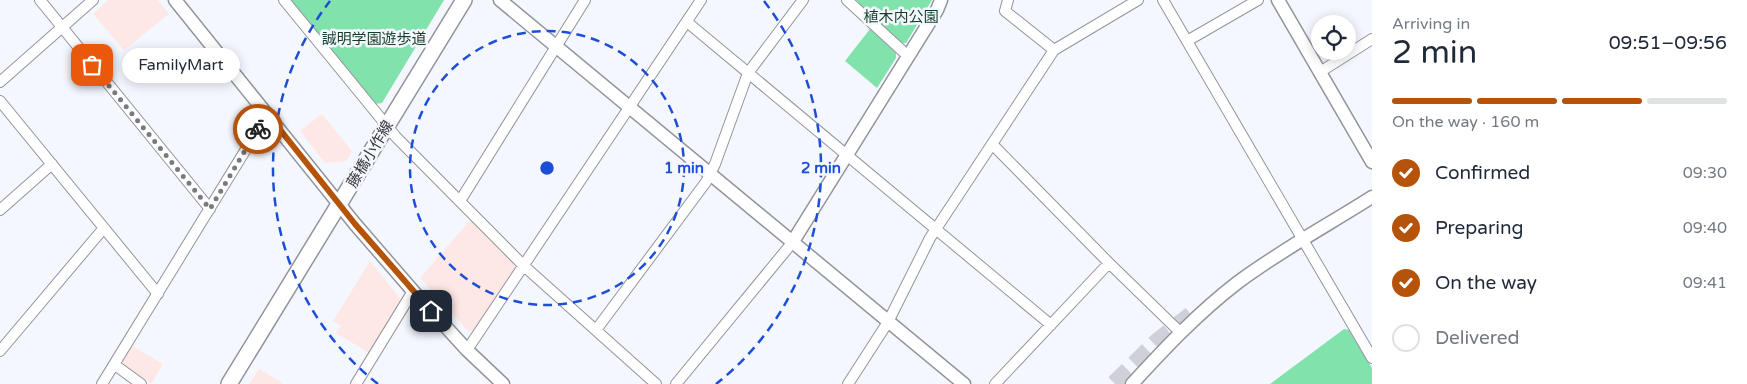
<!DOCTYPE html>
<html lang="en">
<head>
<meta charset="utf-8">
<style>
  :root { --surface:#fff; --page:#f6f6f7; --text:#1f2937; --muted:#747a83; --line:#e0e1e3; --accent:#b45309 }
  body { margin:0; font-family:"Varela Round","Noto Sans JP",sans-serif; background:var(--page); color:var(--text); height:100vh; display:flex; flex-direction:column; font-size:19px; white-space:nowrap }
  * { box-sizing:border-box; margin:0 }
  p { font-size:16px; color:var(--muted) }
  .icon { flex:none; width:28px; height:28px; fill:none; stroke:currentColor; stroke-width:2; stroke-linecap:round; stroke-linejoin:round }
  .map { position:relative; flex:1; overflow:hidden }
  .sheet { display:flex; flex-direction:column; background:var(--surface); width:375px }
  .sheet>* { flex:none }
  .fabs { position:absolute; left:1311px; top:15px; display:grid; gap:10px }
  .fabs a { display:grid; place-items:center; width:45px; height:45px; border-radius:50%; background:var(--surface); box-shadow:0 2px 12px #0003; font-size:25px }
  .pin { position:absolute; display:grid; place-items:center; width:42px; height:42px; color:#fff; margin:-21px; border-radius:10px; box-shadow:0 2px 8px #0006 }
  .courier { position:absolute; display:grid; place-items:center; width:50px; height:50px; margin:-25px; border:4px solid #b45309; border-radius:50%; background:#fff; color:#222; box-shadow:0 1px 6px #0007 }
  .bubble { position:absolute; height:35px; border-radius:18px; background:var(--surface); box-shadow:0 2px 12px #0003; font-size:16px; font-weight:600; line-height:35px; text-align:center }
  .head em { font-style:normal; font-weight:600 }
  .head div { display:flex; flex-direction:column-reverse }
  .head { display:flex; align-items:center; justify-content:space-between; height:85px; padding:0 20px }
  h1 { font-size:32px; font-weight:600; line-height:38px }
  .bar { display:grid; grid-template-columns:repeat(4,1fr); gap:8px 5px; align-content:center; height:60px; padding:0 20px }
  .bar i { height:6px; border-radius:4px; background:var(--line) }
  .bar .active { background:var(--accent) }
  .bar p { grid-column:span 4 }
  ol { padding:0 20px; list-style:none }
  li { display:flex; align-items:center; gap:15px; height:55px }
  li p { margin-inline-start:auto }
  li .icon { padding:5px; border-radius:50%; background:var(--accent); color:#fff; stroke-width:4 }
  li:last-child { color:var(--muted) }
  li i { width:28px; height:28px; border:2px solid var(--line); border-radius:50% }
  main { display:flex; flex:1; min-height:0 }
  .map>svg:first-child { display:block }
</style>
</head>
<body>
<main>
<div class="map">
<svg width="1372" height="384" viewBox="0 0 1372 384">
  <rect width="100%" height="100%" fill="#f5f7ff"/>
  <path fill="#fde8e5" d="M 108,0 L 158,0 L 169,14 L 124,50 L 93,14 Z
    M 322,114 L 352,151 L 346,161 L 325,163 L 300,131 Z
    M 471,219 L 515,264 L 515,269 L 474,331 L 468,331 L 420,278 Z
    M 370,261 L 399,297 L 400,301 L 369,353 L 336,333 L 341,326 L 333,321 Z
    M 132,346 L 163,364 L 151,384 L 124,365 L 123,360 Z
    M 259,369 L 282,383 L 281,384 L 249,384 Z"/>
  <path fill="#81e2ac" d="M 290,0 L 444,0 L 382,103 L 375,104 Z
    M 856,0 L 932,0 L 906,43 L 901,43 Z
    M 870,29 L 896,53 L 896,58 L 877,88 L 845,61 Z
    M 1344,329 L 1349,330 L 1372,368 L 1372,384 L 1270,384 Z"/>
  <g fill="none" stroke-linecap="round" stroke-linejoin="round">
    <path stroke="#cfd0d8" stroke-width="19" stroke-dasharray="19 9" stroke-linecap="butt" d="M 1115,384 L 1158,342 L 1192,315"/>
    <g stroke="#92949d" stroke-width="12">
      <path id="minor" d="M 40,0 L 210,209
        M 284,0 L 396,137 L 524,266 L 656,384
        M 847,0 L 908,56
        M 1008,0 L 1005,11 L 1054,50
        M 1163,0 L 1372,358
        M 687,22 L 1051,325
        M 1187,41 L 1258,0
        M 1320,72 L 1372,39
        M 0,82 L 93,0
        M 0,101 L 158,294
        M 992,144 L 1109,263 L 1180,332
        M 460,201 L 585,0
        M 0,210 L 52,164
        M 596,330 L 706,182 L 715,164 L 748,73 L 803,0
        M 467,350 L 701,0
        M 0,351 L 103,229
        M 115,365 L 141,384
        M 102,384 L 259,128 L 270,117
        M 356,384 L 413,291
        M 676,384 L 792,243
        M 848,384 L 888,322 L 930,238 L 1054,50 L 1138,0
        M 995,384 L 1109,263"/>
    </g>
    <g stroke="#92949d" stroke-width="15">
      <path id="tertiary" d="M 175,0 L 355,224 L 413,291 L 467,350 L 503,384
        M 500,0 L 964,384
        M 1278,0 L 1372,162
        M 792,243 L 937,10 L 941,0
        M 1132,384 C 1165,348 1198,313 1237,283 C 1278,252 1328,225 1372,197"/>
    </g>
    <g stroke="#92949d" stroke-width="18">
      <path id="secondary" d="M 229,384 L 464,0"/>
    </g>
    <use href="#minor" stroke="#fff" stroke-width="10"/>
    <use href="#tertiary" stroke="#fff" stroke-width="12"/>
    <use href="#secondary" stroke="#fff" stroke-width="15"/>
  </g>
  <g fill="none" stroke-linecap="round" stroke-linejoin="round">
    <path stroke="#787a7f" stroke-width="5" stroke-dasharray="0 9" d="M 92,65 L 210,209 L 258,129"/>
    <path stroke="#b45309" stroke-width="6" d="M 258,129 L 270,117 L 355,224 L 431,311"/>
  </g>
  <g fill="none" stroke="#1d4ed8" stroke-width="2.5" stroke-dasharray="9 6">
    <circle cx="547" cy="168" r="137"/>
    <path d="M378 384A274 274 0 0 1 330 1M764 1A274 274 0 0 1 716 384"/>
  </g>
  <g text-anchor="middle" stroke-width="5" stroke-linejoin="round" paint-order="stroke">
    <g font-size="15" fill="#143e28" stroke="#f5f7ff">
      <text x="901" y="22">植木内公園</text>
      <text x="374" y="44">誠明学園遊歩道</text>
    </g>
    <g font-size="15" fill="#35363a" stroke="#f5f7ff">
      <text transform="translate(370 154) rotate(-59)" y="5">藤橋小作線</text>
    </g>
  </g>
  <circle cx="547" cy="168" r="8" fill="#1d4ed8" stroke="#f5f7ff" stroke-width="2.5"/>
  <g font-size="15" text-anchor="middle" font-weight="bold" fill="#1d4ed8" stroke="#f5f7ff" stroke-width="5" stroke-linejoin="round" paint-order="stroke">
    <text x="684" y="173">1 min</text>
    <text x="821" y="173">2 min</text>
  </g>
</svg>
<div class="fabs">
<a><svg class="icon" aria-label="locate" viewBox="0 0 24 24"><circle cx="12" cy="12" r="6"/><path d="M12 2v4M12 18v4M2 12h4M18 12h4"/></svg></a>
</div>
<div class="pin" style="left:92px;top:65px;background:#ea580c"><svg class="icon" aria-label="bag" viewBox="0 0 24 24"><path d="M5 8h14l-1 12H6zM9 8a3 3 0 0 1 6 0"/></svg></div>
<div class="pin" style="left:431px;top:311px;background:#1f2937"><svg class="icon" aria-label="home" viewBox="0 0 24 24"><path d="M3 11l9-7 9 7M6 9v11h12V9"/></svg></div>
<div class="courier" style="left:258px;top:129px"><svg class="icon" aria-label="bike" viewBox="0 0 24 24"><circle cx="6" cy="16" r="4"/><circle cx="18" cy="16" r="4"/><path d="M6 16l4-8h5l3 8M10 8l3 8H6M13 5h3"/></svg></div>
<div class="bubble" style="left:122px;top:48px;width:118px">FamilyMart</div>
</div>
<section class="sheet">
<div class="head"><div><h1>2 min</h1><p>Arriving in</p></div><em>09:51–09:56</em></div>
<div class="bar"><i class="active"></i><i class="active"></i><i class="active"></i><i></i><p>On the way · 160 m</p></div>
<ol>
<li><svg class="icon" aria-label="check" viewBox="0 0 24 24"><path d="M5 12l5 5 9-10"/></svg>Confirmed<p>09:30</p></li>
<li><svg class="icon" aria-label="check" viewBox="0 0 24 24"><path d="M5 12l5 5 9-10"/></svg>Preparing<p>09:40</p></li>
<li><svg class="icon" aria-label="check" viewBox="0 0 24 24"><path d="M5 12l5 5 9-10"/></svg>On the way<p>09:41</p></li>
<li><i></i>Delivered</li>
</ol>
</section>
</main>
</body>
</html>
